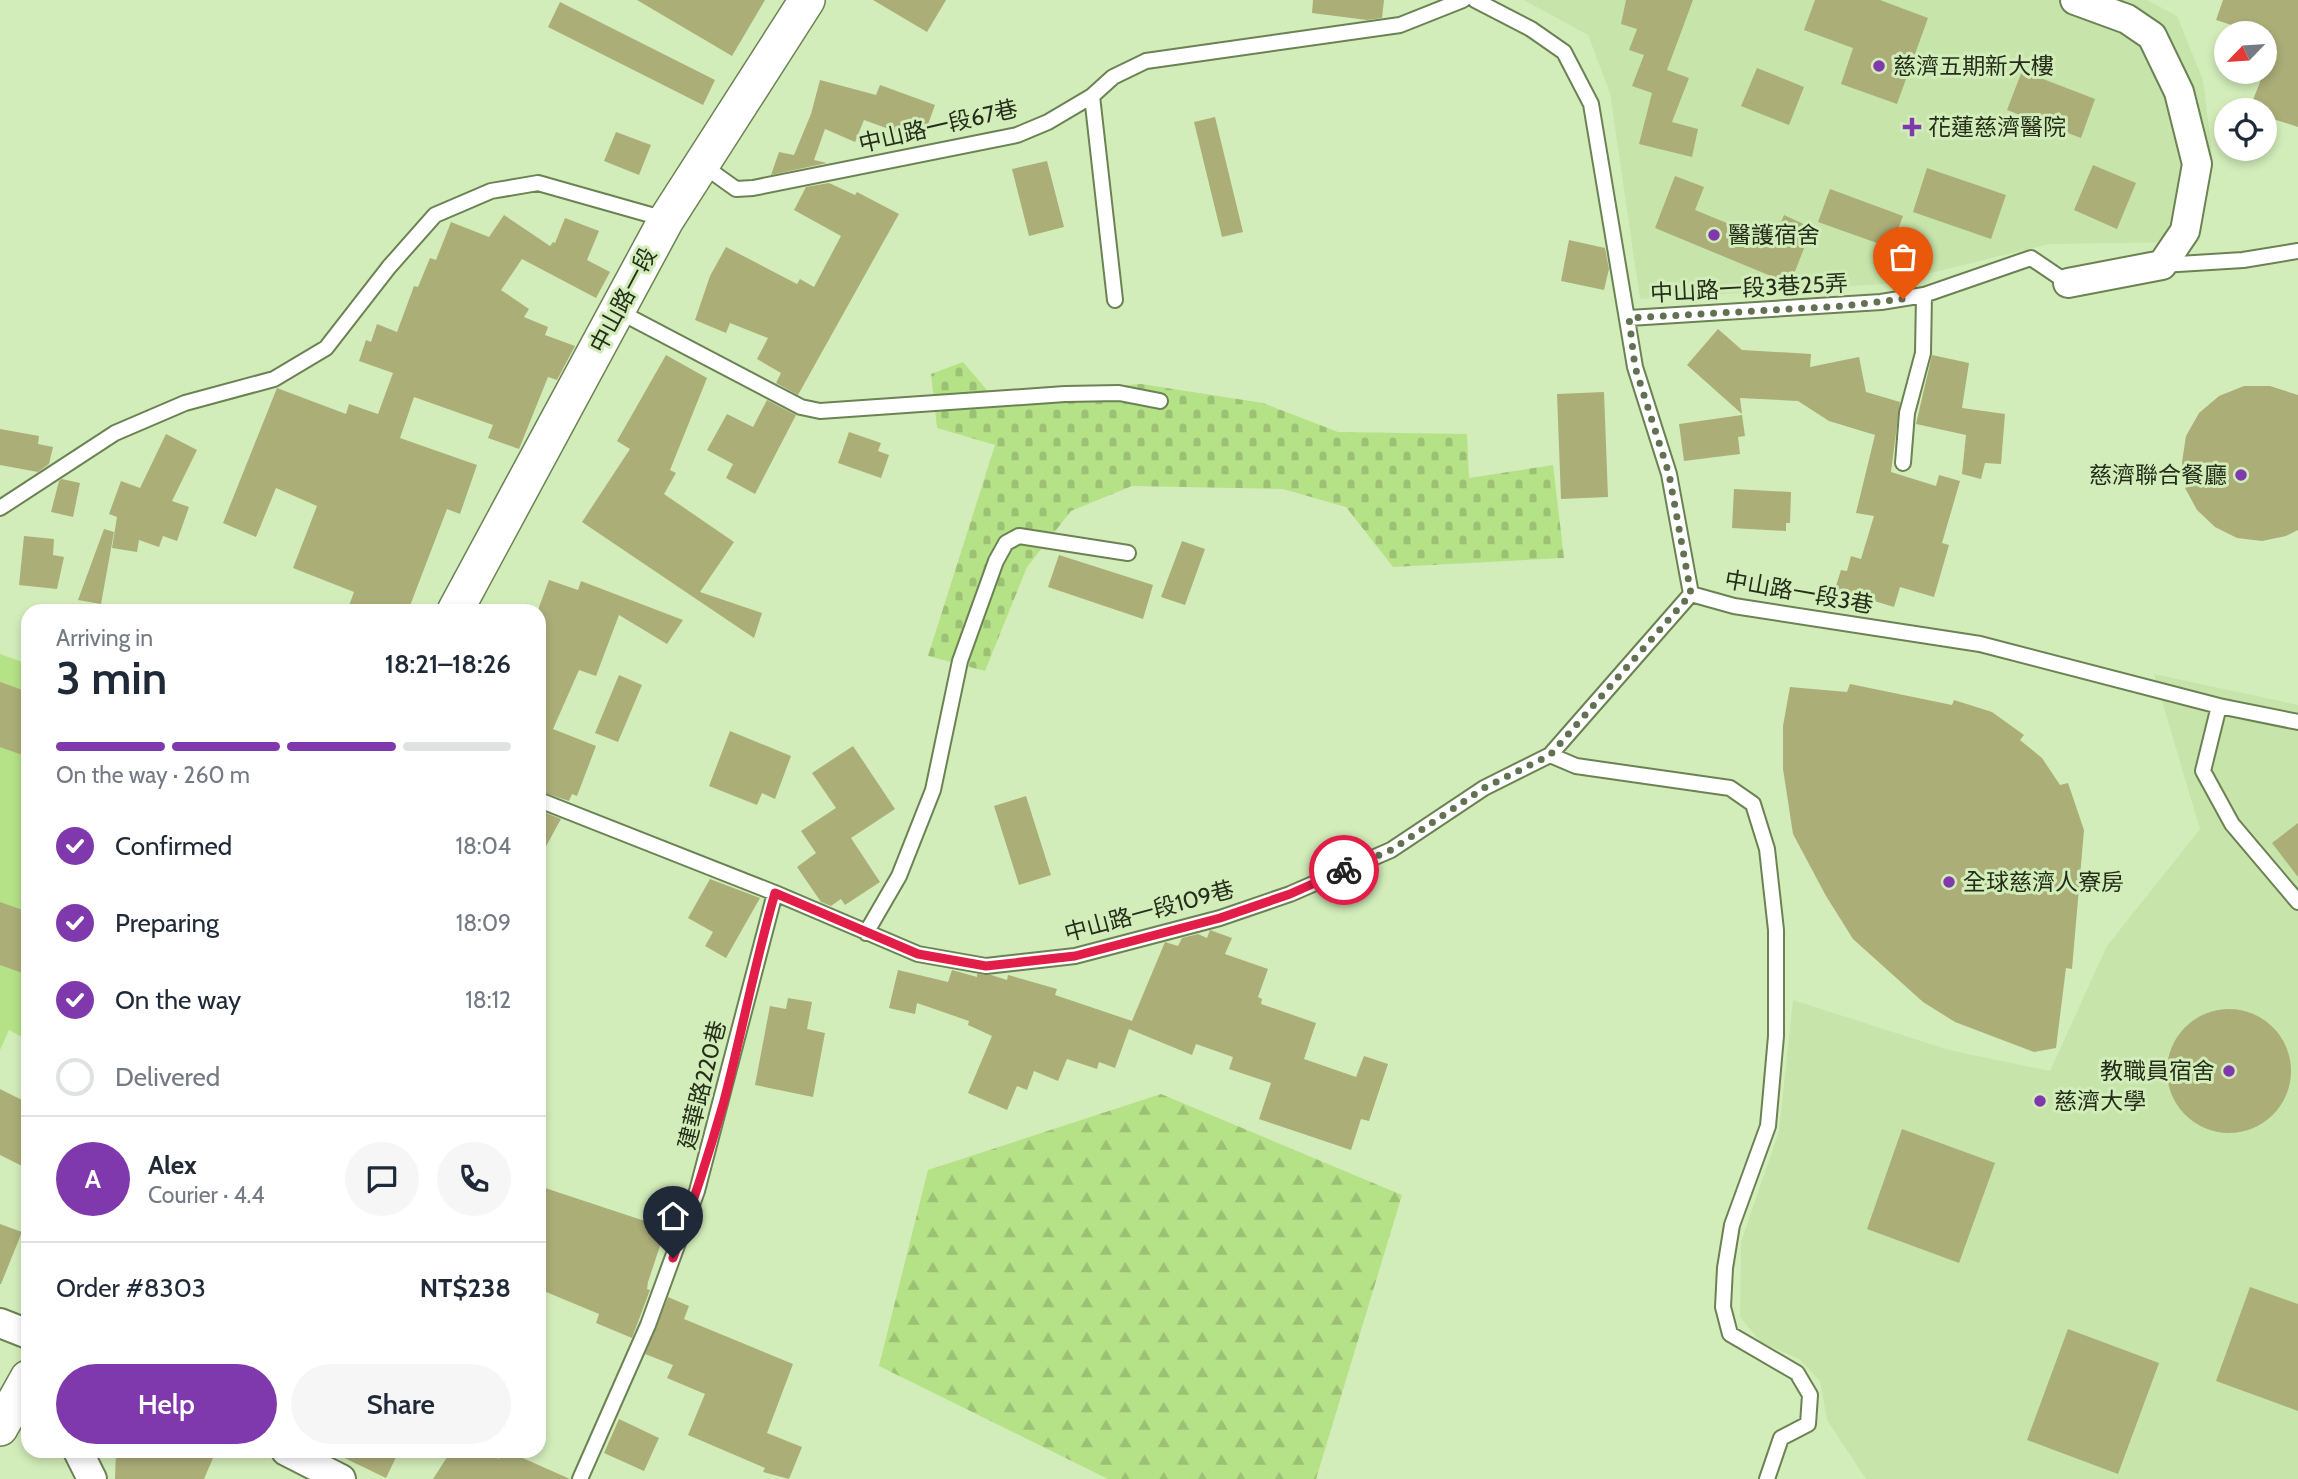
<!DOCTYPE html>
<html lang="en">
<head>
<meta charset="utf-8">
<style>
  :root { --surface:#fff; --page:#f6f6f7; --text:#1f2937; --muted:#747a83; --line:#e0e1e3; --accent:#8039ac }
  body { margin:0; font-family:Cabin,"Noto Sans TC",sans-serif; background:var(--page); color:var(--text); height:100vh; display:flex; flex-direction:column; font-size:26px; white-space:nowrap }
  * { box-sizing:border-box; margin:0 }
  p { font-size:23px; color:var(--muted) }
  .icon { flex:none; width:38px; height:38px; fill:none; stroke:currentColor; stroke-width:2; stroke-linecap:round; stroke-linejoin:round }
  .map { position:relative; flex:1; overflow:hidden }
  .sheet { position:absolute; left:21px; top:604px; width:525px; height:854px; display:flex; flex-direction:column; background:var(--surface); border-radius:21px; box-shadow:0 4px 10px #0003 }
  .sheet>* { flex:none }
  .needle { width:46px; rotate:245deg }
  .controls { position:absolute; left:2214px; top:21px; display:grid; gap:14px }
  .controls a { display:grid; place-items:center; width:63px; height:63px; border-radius:50%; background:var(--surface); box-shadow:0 4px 10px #0003; font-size:35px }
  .pin { position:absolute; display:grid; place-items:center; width:60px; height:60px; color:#fff; margin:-72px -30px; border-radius:50% 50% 50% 0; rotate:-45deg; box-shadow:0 0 7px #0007 }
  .pin .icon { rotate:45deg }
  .courier { position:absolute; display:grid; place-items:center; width:70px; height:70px; margin:-35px; border:5px solid #e11d48; border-radius:50%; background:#fff; color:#222; box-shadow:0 2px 9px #0007 }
  .overview em { font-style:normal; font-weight:600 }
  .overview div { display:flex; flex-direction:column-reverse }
  .overview { display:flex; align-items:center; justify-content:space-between; height:119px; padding:0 35px }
  h1 { font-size:46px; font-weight:600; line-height:52px }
  .bar { display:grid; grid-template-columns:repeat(4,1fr); gap:10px 7px; align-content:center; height:84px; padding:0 35px }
  .bar i { height:9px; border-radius:5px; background:var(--line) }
  .bar .on { background:var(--accent) }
  .bar p { grid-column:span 4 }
  .line { display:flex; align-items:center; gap:18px; padding:0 35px; border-top:2px solid var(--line) }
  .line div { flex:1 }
  .round { display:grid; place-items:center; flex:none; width:74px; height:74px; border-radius:37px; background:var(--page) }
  ol { padding:0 35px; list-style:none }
  li { display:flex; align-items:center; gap:21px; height:77px }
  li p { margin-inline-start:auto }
  li .icon { padding:7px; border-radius:50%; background:var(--accent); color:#fff; stroke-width:4 }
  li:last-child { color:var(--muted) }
  li i { width:38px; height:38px; border:4px solid var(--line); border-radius:50% }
  .button { display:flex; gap:14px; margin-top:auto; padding:14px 35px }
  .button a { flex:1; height:80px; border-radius:42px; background:var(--accent); color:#fff; font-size:28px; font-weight:600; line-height:80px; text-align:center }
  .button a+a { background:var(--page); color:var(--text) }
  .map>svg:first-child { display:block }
</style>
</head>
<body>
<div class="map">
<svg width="2298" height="1479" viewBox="0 0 2298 1479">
  <defs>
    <pattern id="forest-firs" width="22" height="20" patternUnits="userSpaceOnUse" patternTransform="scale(1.75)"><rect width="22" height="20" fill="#b5e187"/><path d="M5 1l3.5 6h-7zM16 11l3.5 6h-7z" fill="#9cc174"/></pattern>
    <pattern id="cemetery-stones" width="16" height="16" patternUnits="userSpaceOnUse" patternTransform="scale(1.75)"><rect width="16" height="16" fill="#b5e187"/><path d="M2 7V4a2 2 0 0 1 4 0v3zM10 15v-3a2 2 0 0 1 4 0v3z" fill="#9cc174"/></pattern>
  </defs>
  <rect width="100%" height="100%" fill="#d3edba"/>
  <path fill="#c7e4aa" d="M 1524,0 L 2147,0 L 2177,16 L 2203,80 L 2213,161 L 2190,242 L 2049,244 L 1885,284 L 1640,299 L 1610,93 L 1588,35 Z
    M 2154,674 L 2298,705 L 2298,1479 L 1866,1479 L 1827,1420 L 1820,1381 L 1799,1359 L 1761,1342 L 1740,1317 L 1741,1242 L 1779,1131 L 1793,1000 L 1949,1050 L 2050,1071 L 2107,946 L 2200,829 Z"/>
  <path fill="url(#forest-firs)" d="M 1161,1094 L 1402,1195 L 1316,1479 L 1108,1479 L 879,1366 L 928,1170 Z"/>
  <path fill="url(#cemetery-stones)" d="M 963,362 L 992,396 L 1141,384 L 1263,403 L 1338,432 L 1467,434 L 1469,478 L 1553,465 L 1564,558 L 1393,567 L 1346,507 L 1283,489 L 1132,486 L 1071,511 L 1027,567 L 985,671 L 928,656 L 995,445 L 937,428 L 931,374 Z"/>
  <path fill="#b5e187" d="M 0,654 L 28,664 L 28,1040 L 9,1030 L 0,1050 Z"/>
  <path fill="#acae78" d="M 637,0 L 765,0 L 732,56 Z
    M 873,0 L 946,0 L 927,32 Z
    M 1313,0 L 1384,0 L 1382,18 L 1367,20 L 1312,13 Z
    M 1626,0 L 1693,0 L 1667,70 L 1689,78 L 1672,122 L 1698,129 L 1692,157 L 1639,144 L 1652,93 L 1632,86 L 1644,55 L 1629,50 L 1637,29 L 1621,24 Z
    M 1815,0 L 1880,0 L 1928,18 L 1897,104 L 1841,84 L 1853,48 L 1804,30 Z
    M 2223,0 L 2298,0 L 2298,127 L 2264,116 L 2264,110 L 2249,110 L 2264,72 L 2264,33 L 2239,33 L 2241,28 L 2216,20 Z
    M 560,2 L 715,80 L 703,105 L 548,27 Z
    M 1757,68 L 1804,87 L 1789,125 L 1741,106 Z
    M 2022,71 L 2095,99 L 2081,138 L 2007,110 Z
    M 820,80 L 876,95 L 880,85 L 935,105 L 922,141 L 864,120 L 855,142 L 825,129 L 814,160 L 827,163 L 771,175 L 779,152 L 794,155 L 811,114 Z
    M 1215,117 L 1243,232 L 1222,237 L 1194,122 Z
    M 616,132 L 651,145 L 639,175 L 604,161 Z
    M 1047,161 L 1064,227 L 1029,236 L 1012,169 Z
    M 2093,165 L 2136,183 L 2117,229 L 2074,210 Z
    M 1927,168 L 2006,195 L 1991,239 L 1913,212 Z
    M 1675,176 L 1704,187 L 1695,210 L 1773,242 L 1784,215 L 1812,228 L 1790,284 L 1655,228 Z
    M 829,183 L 855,195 L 857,192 L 899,214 L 798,395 L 776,383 L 781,373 L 757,359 L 768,338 L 730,323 L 726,333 L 695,320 L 710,276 L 726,247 L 797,284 L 800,279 L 814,287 L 841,236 L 794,210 L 806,187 Z
    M 1830,189 L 1903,216 L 1891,248 L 1818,222 Z
    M 504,215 L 550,246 L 553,242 L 555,243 L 565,218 L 599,231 L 587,260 L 610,272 L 596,298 L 522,259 L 501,290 L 529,309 L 524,317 L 548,327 L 545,335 L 575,346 L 557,380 L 548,377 L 519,449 L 488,438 L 493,425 L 414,397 L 400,438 L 477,465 L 460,514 L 447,509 L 408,611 L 347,611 L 354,592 L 293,568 L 317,506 L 276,488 L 256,537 L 223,523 L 277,388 L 346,414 L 349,404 L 378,414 L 393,373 L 359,361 L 366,340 L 371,342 L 377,324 L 397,332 L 414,286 L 418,287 L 430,258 L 436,260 L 451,222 L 489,237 Z
    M 1569,240 L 1605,248 L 1609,269 L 1604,290 L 1561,281 Z
    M 1718,329 L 1742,350 L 1811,354 L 1810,367 L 1859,357 L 1866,392 L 1900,402 L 1891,472 L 1936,486 L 1939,475 L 1960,481 L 1942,543 L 1949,545 L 1934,597 L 1900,587 L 1894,607 L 1835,589 L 1841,570 L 1847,571 L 1851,556 L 1861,559 L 1874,516 L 1856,513 L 1875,435 L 1829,421 L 1798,401 L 1740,398 L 1742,414 L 1687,365 Z
    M 666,355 L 707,378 L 670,470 L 676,473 L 664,494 L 734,542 L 700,592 L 762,613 L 754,638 L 582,522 L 630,449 L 617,441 Z
    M 1932,355 L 1969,363 L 1962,408 L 2005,414 L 2001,464 L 1985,463 L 1981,479 L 1962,474 L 1966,435 L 1916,424 Z
    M 2244,386 L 2270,386 L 2298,395 L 2298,530 L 2286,536 L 2262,541 L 2237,538 L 2215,527 L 2197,510 L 2185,488 L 2182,462 L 2186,436 L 2199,413 L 2219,396 Z
    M 1604,392 L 1608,497 L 1561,499 L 1557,394 Z
    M 767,400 L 796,415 L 755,494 L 726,478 L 733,464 L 707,450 L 727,414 L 753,427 Z
    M 1742,415 L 1745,436 L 1738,437 L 1740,454 L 1684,461 L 1679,424 Z
    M 0,429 L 39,436 L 38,444 L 53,447 L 49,464 L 38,472 L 0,465 Z
    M 849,432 L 881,443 L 878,451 L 889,455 L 881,478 L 838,463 Z
    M 166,434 L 197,450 L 172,501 L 189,507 L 177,541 L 163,536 L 159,547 L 139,540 L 137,552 L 112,548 L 117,517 L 109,514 L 121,481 L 140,488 Z
    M 62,479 L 80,483 L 73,517 L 51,512 L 59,481 Z
    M 1734,489 L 1791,492 L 1790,523 L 1786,523 L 1786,531 L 1732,528 Z
    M 104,529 L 114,532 L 101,604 L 78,600 Z
    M 24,536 L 54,539 L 53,555 L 64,557 L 57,589 L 19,585 Z
    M 1182,541 L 1205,549 L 1185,605 L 1161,597 Z
    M 1059,555 L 1153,585 L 1143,619 L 1048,587 Z
    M 549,580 L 578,590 L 581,581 L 683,620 L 667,644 L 619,615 L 596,676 L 579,670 L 553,729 L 596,746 L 577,796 L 572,794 L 569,801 L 539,791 L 539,607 Z
    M 619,675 L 642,685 L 618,742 L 595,733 Z
    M 0,682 L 28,692 L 28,757 L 0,747 Z
    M 1850,684 L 1952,705 L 1954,700 L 1992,712 L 2024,735 L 2020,740 L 2042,758 L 2060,785 L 2068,783 L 2084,830 L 2072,969 L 2066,968 L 2056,1048 L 2034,1052 L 1955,1022 L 1923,1002 L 1853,939 L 1826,896 L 1793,834 L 1783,769 L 1783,726 L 1790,687 L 1847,692 Z
    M 730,731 L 791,756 L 775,799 L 762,793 L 757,805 L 709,786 Z
    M 853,746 L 895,809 L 851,838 L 880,882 L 845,905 L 841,899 L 831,906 L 821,902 L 797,867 L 816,853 L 801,831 L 836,808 L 812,773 Z
    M 1026,796 L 1051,875 L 1019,885 L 994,806 Z
    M 539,810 L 561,819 L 539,859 Z
    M 2298,823 L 2298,877 L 2272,843 Z
    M 710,879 L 760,898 L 726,958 L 705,946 L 713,932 L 688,918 Z
    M 0,902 L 28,912 L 28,975 L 0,965 Z
    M 1210,930 L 1232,938 L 1225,954 L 1268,969 L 1258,997 L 1262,999 L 1261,1004 L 1316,1023 L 1304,1059 L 1356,1077 L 1364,1056 L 1388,1064 L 1369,1121 L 1361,1119 L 1351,1150 L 1259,1119 L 1271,1083 L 1229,1069 L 1233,1057 L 1196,1044 L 1192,1055 L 1129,1029 L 1115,1068 L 1099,1062 L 1097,1069 L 1067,1059 L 1058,1081 L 1034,1071 L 1027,1090 L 1017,1086 L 1007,1110 L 968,1093 L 992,1036 L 968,1025 L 969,1021 L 917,1003 L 915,1014 L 889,1008 L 898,970 L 948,982 L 952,970 L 977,977 L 977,974 L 991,975 L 1007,980 L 1008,975 L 1057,989 L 1055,995 L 1132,1021 L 1129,1028 L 1165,942 L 1178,946 L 1182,938 L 1198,934 L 1207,938 Z
    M 788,998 L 812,1002 L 807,1029 L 825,1033 L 813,1097 L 755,1085 L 770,1006 L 786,1009 Z
    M2167 1071a62 62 0 1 1 124 0a62 62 0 1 1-124 0Z
    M 0,1089 L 28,1103 L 28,1169 L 0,1155 Z
    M 1902,1129 L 1995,1163 L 1959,1263 L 1867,1229 Z
    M 539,1186 L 666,1228 L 648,1282 L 647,1289 L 650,1290 L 632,1338 L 596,1323 L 599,1314 L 539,1289 Z
    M 0,1224 L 22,1232 L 1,1284 L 0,1284 Z
    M 2250,1287 L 2298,1304 L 2298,1411 L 2216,1381 Z
    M 668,1297 L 689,1306 L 684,1319 L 793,1364 L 767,1433 L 802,1447 L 789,1479 L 763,1472 L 765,1468 L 688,1435 L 705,1394 L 667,1378 L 673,1365 L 645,1354 Z
    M 2068,1329 L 2159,1363 L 2118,1474 L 2027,1440 Z
    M 619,1419 L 659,1438 L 644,1471 L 604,1453 Z
    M 116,1451 L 216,1451 L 204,1479 L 115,1479 Z
    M 330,1451 L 399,1451 L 386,1478 Z
    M 451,1451 L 483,1451 L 499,1459 L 503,1451 L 507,1451 L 570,1479 L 433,1479 Z"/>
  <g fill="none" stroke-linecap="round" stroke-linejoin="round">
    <g stroke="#6b8253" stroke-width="18">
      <path id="service" d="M 1475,0 L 1531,29 L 1564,52 L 1591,104 L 1635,367 L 1669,474 L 1691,594
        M 1092,96 L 1115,300
        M 701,164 L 736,189 L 753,188 L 1017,135 L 1048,122 L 1092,96 L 1113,77 L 1146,61 L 1400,25 L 1463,0
        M 2162,265 L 2243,260 L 2298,251
        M 618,311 L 801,407 L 820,411 L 1065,394 L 1119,393 L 1160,401
        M 1629,318 L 1881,302 L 1924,295 L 2031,258 L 2068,283
        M 1903,463 L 1907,413 L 1923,353 L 1924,295
        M 0,508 L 115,433 L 185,403 L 274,379 L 326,348 L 389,267 L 435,215 L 491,191 L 538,183 L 665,219
        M 1691,594 L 1734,606 L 1980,644 L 2219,706 L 2203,771 L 2232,824 L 2298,902
        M 2219,706 L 2298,722
        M 1550,755 L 1576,766 L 1730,788 L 1753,804 L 1767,849 L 1776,930 L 1776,1036 L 1768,1126 L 1732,1225 L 1725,1268 L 1723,1307 L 1730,1334 L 1797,1373 L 1810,1395 L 1808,1424 L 1781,1438 L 1767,1479
        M 539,800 L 775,893 L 918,954 L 986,966 L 1075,956 L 1220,918 L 1290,894 L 1391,850 L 1484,788 L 1550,755 L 1691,594
        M 866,933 L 899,876 L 933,790 L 960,661 L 996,561 L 1006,543 L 1019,536 L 1128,553
        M 580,1479 L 648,1325 L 697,1191 L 775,893"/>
    </g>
    <g stroke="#6b8253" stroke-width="32">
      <path id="minor" d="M 2068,283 L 2162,265 L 2185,231 L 2197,164 L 2179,92 L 2152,36 L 2127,19 L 2075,0
        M 0,1323 L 28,1334
        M 78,1451 L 92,1479
        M 286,1451 L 341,1479"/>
    </g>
    <g stroke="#6b8253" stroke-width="38">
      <path id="tertiary" d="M 455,611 L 666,220 L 807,0
        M 0,1428 L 28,1378"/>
    </g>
    <use href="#service" stroke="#fff" stroke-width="14"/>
    <use href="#minor" stroke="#fff" stroke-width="28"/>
    <use href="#tertiary" stroke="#fff" stroke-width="35"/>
  </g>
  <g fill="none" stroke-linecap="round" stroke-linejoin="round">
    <path stroke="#617152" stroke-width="7" stroke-dasharray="0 12.6" d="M 1344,870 L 1391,850 L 1484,788 L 1550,755 L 1691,594 L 1669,474 L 1635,367 L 1629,318 L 1844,306 L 1903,299"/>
    <path stroke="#e11d48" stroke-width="9" d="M 673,1258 C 692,1206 709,1154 724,1101 C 742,1032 755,962 775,893 L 918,954 L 986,966 L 1075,956 L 1220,918 L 1290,894 L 1344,870"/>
  </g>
  <g fill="#8039ac" stroke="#d3edba" stroke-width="2.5">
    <circle cx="1879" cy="66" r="7"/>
    <path d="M1908.5 116.5h7v7h7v7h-7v7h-7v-7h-7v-7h7z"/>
    <circle cx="1714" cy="235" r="7"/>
    <circle cx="2241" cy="475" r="7"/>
    <circle cx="1949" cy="882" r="7"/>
    <circle cx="2229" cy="1071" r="7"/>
    <circle cx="2040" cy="1101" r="7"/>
  </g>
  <g text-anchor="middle" stroke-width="6" stroke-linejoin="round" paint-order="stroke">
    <g font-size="23" fill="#242e1a" stroke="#d3edba" text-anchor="start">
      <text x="1893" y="74">慈濟五期新大樓</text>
      <text x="1928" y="135">花蓮慈濟醫院</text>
      <text x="1728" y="243">醫護宿舍</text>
      <text x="2227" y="483" text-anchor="end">慈濟聯合餐廳</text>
      <text x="1963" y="890">全球慈濟人寮房</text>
      <text x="2215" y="1079" text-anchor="end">教職員宿舍</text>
      <text x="2054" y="1109">慈濟大學</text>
    </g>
    <g font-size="23" fill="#242e1a" stroke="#d3edba">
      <text transform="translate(938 126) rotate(-13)" y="8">中山路一段67巷</text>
      <text transform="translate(1749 288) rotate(-3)" y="8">中山路一段3巷25弄</text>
      <text transform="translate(623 300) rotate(-62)" y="8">中山路一段</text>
      <text transform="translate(1799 592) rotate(10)" y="8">中山路一段3巷</text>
      <text transform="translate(1149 911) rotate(-15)" y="8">中山路一段109巷</text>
      <text transform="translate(702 1085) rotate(-76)" y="8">建華路220巷</text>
    </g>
  </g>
</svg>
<div class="controls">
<a><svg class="needle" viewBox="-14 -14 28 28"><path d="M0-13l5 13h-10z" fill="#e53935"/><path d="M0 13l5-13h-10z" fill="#747a83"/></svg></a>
<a><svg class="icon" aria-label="locate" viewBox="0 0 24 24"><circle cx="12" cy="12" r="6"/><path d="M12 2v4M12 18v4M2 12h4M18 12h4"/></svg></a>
</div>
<div class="pin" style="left:1903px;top:299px;background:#ea580c"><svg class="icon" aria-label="bag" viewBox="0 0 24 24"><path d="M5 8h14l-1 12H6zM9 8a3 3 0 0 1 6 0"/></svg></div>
<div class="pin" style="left:673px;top:1258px;background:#1f2937"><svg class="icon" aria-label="home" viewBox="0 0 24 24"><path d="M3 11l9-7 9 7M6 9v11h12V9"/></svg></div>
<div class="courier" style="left:1344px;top:870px"><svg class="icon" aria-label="bike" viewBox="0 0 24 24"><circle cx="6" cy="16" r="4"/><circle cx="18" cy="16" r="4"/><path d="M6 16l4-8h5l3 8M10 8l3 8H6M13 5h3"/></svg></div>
<section class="sheet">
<div class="overview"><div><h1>3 min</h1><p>Arriving in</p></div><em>18:21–18:26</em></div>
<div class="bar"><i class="on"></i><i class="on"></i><i class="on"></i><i></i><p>On the way · 260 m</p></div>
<ol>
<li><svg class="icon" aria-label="check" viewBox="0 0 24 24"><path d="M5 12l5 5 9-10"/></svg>Confirmed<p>18:04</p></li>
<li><svg class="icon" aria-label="check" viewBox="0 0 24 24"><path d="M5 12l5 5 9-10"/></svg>Preparing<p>18:09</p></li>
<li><svg class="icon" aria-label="check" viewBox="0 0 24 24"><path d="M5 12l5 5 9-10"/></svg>On the way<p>18:12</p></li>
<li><i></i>Delivered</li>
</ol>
<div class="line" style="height:126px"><b class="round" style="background:var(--accent);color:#fff">A</b><div><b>Alex</b><p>Courier · 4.4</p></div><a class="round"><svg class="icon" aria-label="chat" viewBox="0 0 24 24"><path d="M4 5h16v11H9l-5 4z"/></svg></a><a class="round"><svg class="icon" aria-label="phone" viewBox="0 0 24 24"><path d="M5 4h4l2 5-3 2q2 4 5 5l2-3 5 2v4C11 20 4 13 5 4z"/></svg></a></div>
<div class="line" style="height:91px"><div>Order #8303</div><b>NT$238</b></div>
<div class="button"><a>Help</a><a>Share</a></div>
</section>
</div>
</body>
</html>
